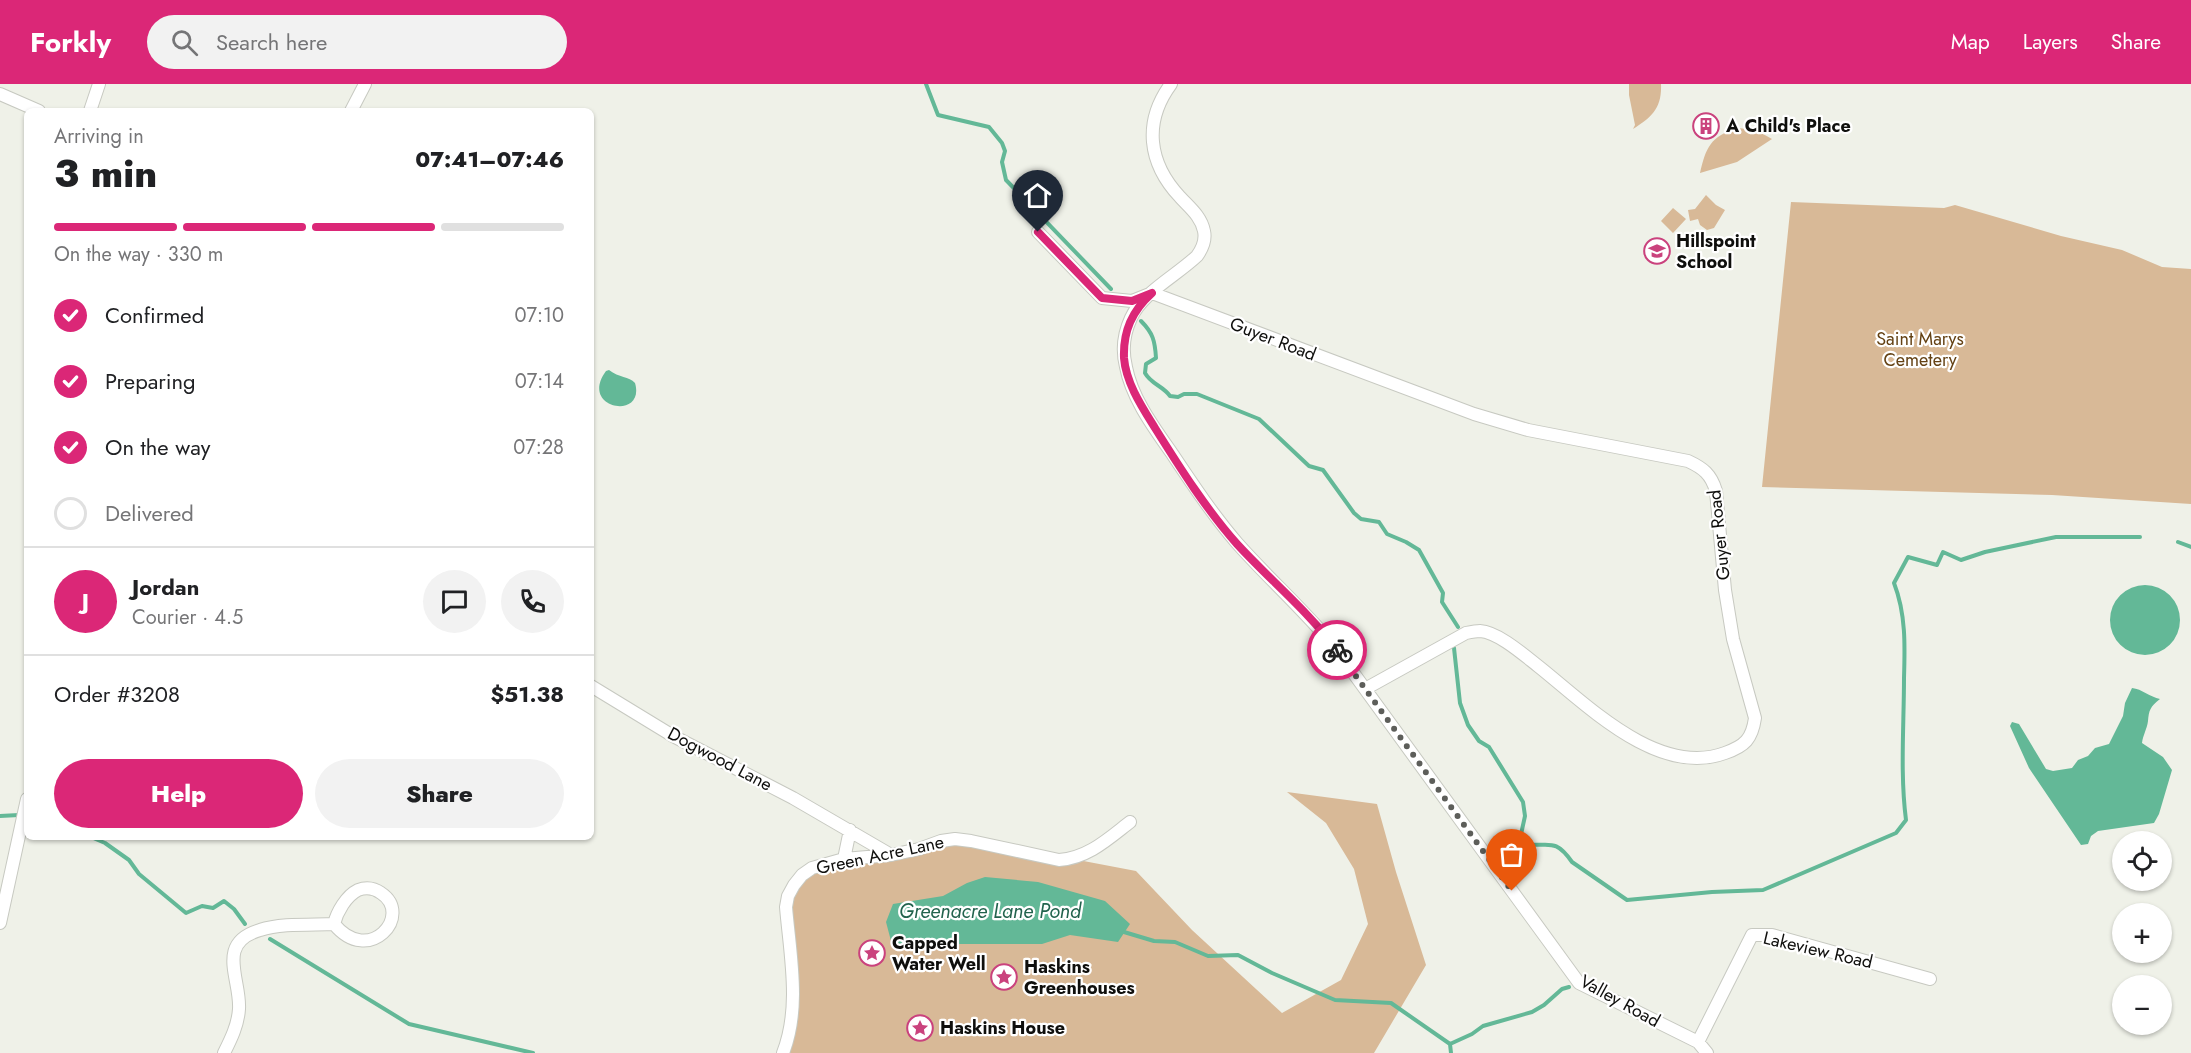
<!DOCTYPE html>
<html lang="en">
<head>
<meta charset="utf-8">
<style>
  :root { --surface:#fff; --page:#f2f2f2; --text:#202124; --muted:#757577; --line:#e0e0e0; --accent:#db2777 }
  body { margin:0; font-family:Jost,sans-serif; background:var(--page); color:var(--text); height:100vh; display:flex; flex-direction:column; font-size:22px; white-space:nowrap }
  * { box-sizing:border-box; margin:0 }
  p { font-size:20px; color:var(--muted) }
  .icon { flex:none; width:33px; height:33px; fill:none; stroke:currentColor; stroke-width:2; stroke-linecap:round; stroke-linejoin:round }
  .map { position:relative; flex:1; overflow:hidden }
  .sheet { position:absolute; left:24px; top:24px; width:570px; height:732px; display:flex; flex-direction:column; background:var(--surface); border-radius:9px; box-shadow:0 2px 4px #0004 }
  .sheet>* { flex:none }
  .tools { position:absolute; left:2112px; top:747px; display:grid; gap:12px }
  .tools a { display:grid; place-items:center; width:60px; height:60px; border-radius:50%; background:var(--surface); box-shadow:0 2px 4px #0004; font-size:30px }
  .pin { position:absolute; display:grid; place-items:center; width:51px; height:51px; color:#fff; margin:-62px -26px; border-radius:50% 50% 50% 0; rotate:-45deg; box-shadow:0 0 6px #0007 }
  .pin .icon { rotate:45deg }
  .courier { position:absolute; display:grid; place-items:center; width:60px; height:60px; margin:-30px; border:4px solid #db2777; border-radius:50%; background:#fff; color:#222; box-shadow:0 2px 8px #0007 }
  .overview em { font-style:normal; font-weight:800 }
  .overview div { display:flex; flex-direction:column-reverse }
  .overview { display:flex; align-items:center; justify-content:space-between; height:102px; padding:0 30px }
  h1 { font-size:39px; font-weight:800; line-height:45px }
  .bar { display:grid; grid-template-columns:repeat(4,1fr); gap:9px 6px; align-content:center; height:72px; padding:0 30px }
  .bar i { height:8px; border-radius:4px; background:var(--line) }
  .bar .selected { background:var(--accent) }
  .bar p { grid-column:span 4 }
  .line { display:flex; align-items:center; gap:15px; padding:0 30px; border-top:2px solid var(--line) }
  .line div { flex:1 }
  .round { display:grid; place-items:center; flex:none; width:63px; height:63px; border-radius:32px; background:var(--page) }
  ol { padding:0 30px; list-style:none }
  li { display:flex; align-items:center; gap:18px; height:66px }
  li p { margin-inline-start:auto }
  li .icon { padding:6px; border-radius:50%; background:var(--accent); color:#fff; stroke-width:4 }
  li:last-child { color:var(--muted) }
  li i { width:33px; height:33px; border:3px solid var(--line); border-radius:50% }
  .primary-button { display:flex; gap:12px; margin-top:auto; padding:12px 30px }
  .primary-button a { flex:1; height:69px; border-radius:36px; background:var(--accent); color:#fff; font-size:24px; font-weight:800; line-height:69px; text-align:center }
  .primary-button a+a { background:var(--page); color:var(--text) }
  header { display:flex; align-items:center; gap:36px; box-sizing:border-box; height:84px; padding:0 30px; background:var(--accent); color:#fff }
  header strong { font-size:28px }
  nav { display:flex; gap:33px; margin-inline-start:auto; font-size:21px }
  .search { width:420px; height:54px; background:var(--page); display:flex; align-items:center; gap:15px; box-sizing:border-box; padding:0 21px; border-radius:33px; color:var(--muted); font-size:22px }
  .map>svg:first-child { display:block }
</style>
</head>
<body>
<header>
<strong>Forkly</strong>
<div class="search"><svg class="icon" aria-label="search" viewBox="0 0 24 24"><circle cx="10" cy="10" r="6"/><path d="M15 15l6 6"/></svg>Search here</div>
<nav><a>Map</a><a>Layers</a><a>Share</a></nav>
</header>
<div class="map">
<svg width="2191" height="969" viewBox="0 0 2191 969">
  <rect width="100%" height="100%" fill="#eff1e8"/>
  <path fill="#d8b997" d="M 1629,0 L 1661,0 C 1662,24 1652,33 1633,45 L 1635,41 L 1629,11 Z
    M 1738,44 L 1756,46 L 1772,55 L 1737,78 L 1700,89 C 1706,64 1710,52 1738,44 Z
    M 1706,111 L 1716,121 L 1725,126 L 1714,144 L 1707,146 L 1700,141 L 1698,135 L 1690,137 L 1688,126 L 1695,125 Z
    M 1791,118 L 1944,124 L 1955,121 L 2061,152 L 2122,166 L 2162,183 L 2191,185 L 2191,420 L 2052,411 L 1762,403 Z
    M 1673,124 L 1686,135 L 1673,149 L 1661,137 Z
    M 1287,708 L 1377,720 L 1396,788 L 1426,881 L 1374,969 L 781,969 L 791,943 L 786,823 L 802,791 L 941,757 L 1073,775 L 1136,787 L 1192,846 L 1282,929 L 1341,896 L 1368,840 L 1354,785 L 1326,739 Z"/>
  <path fill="#63b897" d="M 609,286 C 619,294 629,292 635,299 C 646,337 578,325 606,287 Z
    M2110 536a35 35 0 1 1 70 0a35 35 0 1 1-70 0Z
    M 2132,604 C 2142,605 2150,613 2160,615 C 2150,623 2149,626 2148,637 C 2147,645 2143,651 2142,659 L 2163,673 L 2172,686 L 2159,730 L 2154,739 L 2098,747 L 2091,752 L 2088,760 L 2081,761 L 2029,684 L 2010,642 L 2012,638 L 2019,640 L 2046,685 L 2053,687 L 2072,684 L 2078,676 L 2088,672 L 2095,664 L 2109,660 L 2123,632 L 2125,619 Z
    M 985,793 L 1038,798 L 1105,817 L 1130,840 L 1118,858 L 1070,851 L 1042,860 L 946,860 L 910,863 L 891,857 L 886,838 L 893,820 L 943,812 L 967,799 Z"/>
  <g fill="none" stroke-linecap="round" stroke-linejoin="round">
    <path stroke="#63b897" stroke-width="4" d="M 926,0 L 938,31 L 989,43 L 1002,59 L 1005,67 L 1002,78 L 1006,96 L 1111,205
      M 1141,237 C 1153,249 1155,257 1156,274 L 1146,280 L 1145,289 C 1151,300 1163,302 1170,312 L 1178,313 L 1184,310 L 1197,310 L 1259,335 L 1309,382 L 1323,386 L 1354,429 L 1361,435 L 1379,438 L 1387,450 L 1406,458 L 1419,466 L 1443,509 L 1442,518 L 1458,543
      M 2178,458 L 2191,463
      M 1454,564 L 1460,619 L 1468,641 L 1479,657 L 1489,663 L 1523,718 L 1525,732 L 1520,755 L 1524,760 C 1548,764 1554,752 1572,778 L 1627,816 L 1712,808 L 1763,806 L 1896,749 L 1906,736 C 1900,690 1904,641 1904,594 C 1905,562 1906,530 1894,499 L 1908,473 L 1937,481 L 1943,468 L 1961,476 L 1985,468 L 2056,453 L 2140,453
      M 0,732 L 19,731
      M 91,753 L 105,759 L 129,776 L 139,790 L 186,829 L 202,822 L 213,824 L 224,817 L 234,825 L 245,840
      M 1124,848 L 1154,857 L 1175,858 L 1208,872 L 1238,871 L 1272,889 L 1335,916 L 1391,919 L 1450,960 L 1472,950 L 1483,942 L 1532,928 L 1544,921 L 1562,905 L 1569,903
      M 270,855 L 409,940 L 533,969
      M 1450,960 L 1451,969"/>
    <g stroke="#c7c9c1" stroke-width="14">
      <path id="street" d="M 1171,0 C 1143,38 1148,79 1180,113 C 1189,123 1201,132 1204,147 C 1206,156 1202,165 1197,172 C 1176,192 1143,208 1131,234 C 1124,249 1122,267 1126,283 C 1132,315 1155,345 1173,371 C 1193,401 1213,431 1237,459 C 1268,494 1303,525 1333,561 L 1579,899 L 1698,958 L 1707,969
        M 0,10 L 39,27
        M 90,27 L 99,0
        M 351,27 L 365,0
        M 1038,148 L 1102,214 L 1132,217 L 1152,209 L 1474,330 L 1528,346 L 1688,377 C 1703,384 1711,390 1716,407 L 1725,506 L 1733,555 L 1755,634 C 1752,655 1745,662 1725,669 C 1658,694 1586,620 1538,582 C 1524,571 1498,548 1480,547 C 1476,547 1471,548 1466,549 L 1365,605
        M 591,602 L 673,652 L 793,714 L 891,771
        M 844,775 L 850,746
        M 0,839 L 27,715
        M 1698,958 L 1752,851 L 1772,851 L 1930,895
        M 224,969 C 231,955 238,941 239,925 C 241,895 215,859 260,846 C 281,839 312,841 334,840 C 337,828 346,812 358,806 C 366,803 374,804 381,809 C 414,831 369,883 334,840
        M 783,969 C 801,923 790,871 786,823 L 788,812 L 794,801 L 802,791 L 812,784 L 844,775 L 891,771 L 919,765 L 941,757 L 955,755 L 971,757 L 1059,776 C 1088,774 1108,755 1130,738"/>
    </g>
    <use href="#street" stroke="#fff" stroke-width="12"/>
  </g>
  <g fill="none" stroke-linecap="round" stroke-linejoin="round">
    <path stroke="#5d5e5a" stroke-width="6" stroke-dasharray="0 10.8" d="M 1337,566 L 1512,807"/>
    <path stroke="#db2777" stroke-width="8" d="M 1038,148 L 1102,214 L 1132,217 L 1152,209 C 1132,227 1123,247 1124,274 C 1126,299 1142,323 1155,344 C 1180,384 1206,425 1237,460 C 1270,496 1308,527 1337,566"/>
  </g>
  <defs>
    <g id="building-ring" transform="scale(1.35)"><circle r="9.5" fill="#fff" stroke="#ca427d" stroke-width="1.5"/><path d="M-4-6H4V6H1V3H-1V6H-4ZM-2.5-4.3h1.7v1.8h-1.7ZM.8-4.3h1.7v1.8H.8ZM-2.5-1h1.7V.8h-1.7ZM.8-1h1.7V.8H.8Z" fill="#ca427d"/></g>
    <g id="school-ring" transform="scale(1.35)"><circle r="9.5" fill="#fff" stroke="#ca427d" stroke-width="1.5"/><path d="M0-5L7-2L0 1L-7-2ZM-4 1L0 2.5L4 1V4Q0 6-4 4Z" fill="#ca427d"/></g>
    <g id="sight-ring" transform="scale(1.35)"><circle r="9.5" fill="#fff" stroke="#ca427d" stroke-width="1.5"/><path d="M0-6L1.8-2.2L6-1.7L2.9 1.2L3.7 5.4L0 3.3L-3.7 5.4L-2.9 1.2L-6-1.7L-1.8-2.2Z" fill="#ca427d"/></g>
  </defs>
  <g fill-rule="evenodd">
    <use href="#building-ring" x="1706" y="42"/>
    <use href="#school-ring" x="1657" y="167"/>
    <use href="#sight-ring" x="872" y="869"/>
    <use href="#sight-ring" x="1004" y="893"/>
    <use href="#sight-ring" x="920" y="944"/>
  </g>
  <g text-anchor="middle" stroke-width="4.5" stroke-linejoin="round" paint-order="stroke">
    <g font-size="18" font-weight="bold" fill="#0f0f0d" stroke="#fff" text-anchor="start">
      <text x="1726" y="48">A Child's Place</text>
      <text x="1676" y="163">Hillspoint<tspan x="1676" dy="21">School</tspan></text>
      <text x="892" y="865">Capped<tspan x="892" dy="21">Water Well</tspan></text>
      <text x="1024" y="889">Haskins<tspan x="1024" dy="21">Greenhouses</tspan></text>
      <text x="940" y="950">Haskins House</text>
    </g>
    <g font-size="18" fill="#0f0f0d" stroke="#fff">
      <text transform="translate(1273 255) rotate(21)" y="6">Guyer Road</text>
      <text transform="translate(1719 451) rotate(-96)" y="6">Guyer Road</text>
      <text transform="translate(720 675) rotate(28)" y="6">Dogwood Lane</text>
      <text transform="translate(880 771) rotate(-12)" y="6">Green Acre Lane</text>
      <text transform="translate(1818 866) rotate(13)" y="6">Lakeview Road</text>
      <text transform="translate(1620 917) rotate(29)" y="6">Valley Road</text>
    </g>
    <g font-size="18" fill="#644113" stroke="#fff">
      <text x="1920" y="261">Saint Marys<tspan x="1920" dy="21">Cemetery</tspan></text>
    </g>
    <g font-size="20" font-style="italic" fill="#22634d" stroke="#fff">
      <text x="990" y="834">Greenacre Lane Pond</text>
    </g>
  </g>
</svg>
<div class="tools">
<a><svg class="icon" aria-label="locate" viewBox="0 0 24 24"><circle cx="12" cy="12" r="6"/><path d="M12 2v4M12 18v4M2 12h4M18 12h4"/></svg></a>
<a>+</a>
<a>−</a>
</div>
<div class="pin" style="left:1512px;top:807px;background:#ea580c"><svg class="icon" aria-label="bag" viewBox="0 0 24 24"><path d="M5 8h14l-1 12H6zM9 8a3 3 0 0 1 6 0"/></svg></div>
<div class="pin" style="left:1038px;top:148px;background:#1f2937"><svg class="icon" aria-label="home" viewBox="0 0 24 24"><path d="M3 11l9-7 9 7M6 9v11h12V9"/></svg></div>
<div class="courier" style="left:1337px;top:566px"><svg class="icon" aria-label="bike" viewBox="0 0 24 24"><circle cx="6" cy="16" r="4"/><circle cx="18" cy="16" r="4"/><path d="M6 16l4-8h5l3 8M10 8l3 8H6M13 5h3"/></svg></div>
<section class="sheet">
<div class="overview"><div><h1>3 min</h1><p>Arriving in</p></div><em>07:41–07:46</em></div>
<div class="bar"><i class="selected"></i><i class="selected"></i><i class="selected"></i><i></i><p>On the way · 330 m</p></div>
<ol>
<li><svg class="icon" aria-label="check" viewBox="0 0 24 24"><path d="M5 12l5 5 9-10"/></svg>Confirmed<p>07:10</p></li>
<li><svg class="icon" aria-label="check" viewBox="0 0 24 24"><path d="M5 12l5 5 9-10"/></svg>Preparing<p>07:14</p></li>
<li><svg class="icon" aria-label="check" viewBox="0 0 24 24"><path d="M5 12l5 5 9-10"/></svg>On the way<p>07:28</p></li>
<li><i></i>Delivered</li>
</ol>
<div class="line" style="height:108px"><b class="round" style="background:var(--accent);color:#fff">J</b><div><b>Jordan</b><p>Courier · 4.5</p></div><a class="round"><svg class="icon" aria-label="chat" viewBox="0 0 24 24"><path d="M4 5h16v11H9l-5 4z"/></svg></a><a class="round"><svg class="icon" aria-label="phone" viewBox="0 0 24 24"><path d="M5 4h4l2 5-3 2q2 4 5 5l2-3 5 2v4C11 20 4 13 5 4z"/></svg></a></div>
<div class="line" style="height:78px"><div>Order #3208</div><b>$51.38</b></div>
<div class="primary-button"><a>Help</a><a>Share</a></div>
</section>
</div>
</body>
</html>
